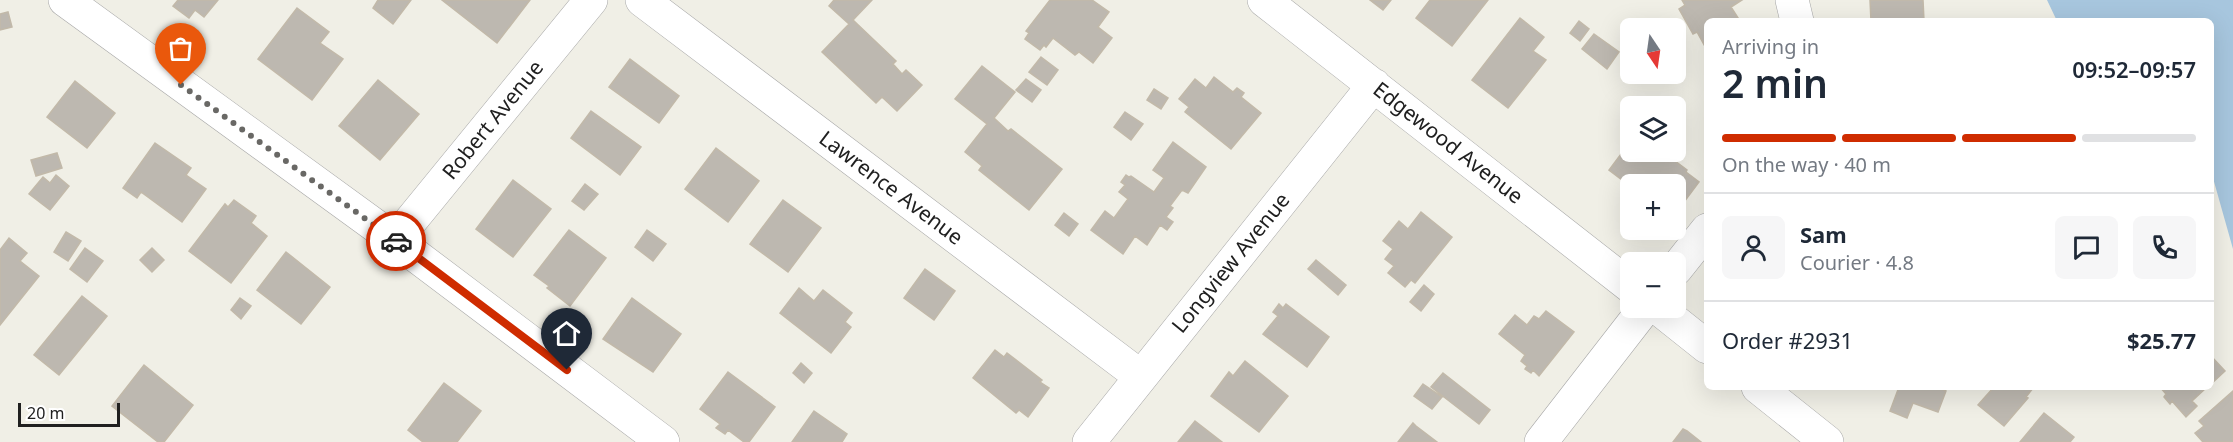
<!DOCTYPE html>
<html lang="en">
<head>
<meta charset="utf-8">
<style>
  :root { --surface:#fff; --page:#f6f6f7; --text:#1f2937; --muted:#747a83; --line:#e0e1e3; --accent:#cf2c00 }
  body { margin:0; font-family:"Noto Sans",sans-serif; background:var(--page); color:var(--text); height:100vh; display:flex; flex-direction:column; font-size:22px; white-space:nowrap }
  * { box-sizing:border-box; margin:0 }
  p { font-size:20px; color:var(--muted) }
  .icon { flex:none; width:33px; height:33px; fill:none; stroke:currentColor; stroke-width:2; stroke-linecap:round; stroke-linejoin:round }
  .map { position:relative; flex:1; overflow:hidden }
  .side { position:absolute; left:1704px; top:18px; width:510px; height:372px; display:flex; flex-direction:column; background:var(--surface); border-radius:9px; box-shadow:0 6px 24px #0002 }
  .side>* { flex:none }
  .needle { width:39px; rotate:167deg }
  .fabs { position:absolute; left:1620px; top:18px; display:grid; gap:12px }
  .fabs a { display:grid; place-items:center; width:66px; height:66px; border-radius:9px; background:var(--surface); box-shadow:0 6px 24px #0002; font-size:30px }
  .scale { position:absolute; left:18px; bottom:15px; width:102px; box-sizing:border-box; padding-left:6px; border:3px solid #202020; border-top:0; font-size:16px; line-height:21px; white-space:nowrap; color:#202020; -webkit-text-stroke:4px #fff; paint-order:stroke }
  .pin { position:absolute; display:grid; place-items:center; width:51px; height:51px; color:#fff; margin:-62px -26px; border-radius:50% 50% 50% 0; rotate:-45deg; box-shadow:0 0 6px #0007 }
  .pin .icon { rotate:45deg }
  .courier { position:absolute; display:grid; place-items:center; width:60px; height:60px; margin:-30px; border:4px solid #cf2c00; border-radius:50%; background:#fff; color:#222; box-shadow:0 2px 8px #0007 }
  .summary em { font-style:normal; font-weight:600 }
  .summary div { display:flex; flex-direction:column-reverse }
  .summary { display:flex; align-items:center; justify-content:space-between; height:102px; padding:0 18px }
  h1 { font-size:39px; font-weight:600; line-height:45px }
  .bar { display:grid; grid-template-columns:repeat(4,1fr); gap:9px 6px; align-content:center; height:72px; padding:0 18px }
  .bar i { height:8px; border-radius:4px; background:var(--line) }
  .bar .on { background:var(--accent) }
  .bar p { grid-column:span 4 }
  .line { display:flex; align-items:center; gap:15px; padding:0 18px; border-top:2px solid var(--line) }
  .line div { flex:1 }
  .round { display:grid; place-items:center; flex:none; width:63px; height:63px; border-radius:9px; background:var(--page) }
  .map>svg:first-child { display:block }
</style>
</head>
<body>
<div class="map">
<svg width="2233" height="442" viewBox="0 0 2233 442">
  <rect width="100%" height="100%" fill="#f0efe6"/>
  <path fill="#a7c6de" d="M 2047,0 L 2233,0 L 2233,249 L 2211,171 L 2211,21 L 2057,21 Z"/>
  <path fill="#bdb8b0" stroke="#c2b9a9" stroke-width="1.5" d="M 178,0 L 218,0 L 204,17 L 195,10 L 189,18 L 173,6 Z
    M 378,0 L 411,0 L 393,24 L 373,8 Z
    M 442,0 L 530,0 L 497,43 Z
    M 834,0 L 872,0 L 853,20 L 896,61 L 893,64 L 902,74 L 906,70 L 922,85 L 897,111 L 882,97 L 876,103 L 822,52 L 849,24 L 829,6 Z
    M 1050,0 L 1092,0 L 1109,12 L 1098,27 L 1112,38 L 1093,63 L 1079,52 L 1075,55 L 1053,38 L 1046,47 L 1044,45 L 1040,50 L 1025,39 L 1029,33 L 1026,31 Z
    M 1370,0 L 1391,0 L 1383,10 Z
    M 1430,0 L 1488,0 L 1452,46 L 1416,18 Z
    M 1682,0 L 1742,0 L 1731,7 L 1740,21 L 1707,21 L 1707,50 L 1697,32 L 1693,34 L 1679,9 L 1685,5 Z
    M 1870,0 L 1923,0 L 1924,21 L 1871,21 Z
    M 297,8 L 329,32 L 320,43 L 343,59 L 312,100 L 258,59 Z
    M 8,12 L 12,27 L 0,30 L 0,14 Z
    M 1520,18 L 1544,37 L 1533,51 L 1546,60 L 1508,108 L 1472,80 Z
    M 1579,21 L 1589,29 L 1580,41 L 1570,33 Z
    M 1594,34 L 1619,52 L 1607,69 L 1582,49 Z
    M 1041,57 L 1058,70 L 1047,85 L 1029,72 Z
    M 630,59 L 679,96 L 659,123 L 609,87 Z
    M 982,66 L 1015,92 L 994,118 L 1008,131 L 1011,129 L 1062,169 L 1029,210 L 979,170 L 982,166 L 965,152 L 987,124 L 955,99 Z
    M 1214,77 L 1233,92 L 1237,88 L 1244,93 L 1241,97 L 1261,113 L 1231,149 L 1185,112 L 1189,107 L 1179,99 L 1195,79 L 1206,88 Z
    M 1026,79 L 1041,90 L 1032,102 L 1016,90 Z
    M 378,80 L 419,114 L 380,160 L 339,126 Z
    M 75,81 L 115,113 L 87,148 L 47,117 Z
    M 1154,89 L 1168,98 L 1161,109 L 1147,100 Z
    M 591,111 L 641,147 L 620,175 L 571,138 Z
    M 1125,112 L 1143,124 L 1131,140 L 1114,127 Z
    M 1173,142 L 1206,167 L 1188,193 L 1182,190 L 1170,206 L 1173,208 L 1166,217 L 1173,222 L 1167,230 L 1160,225 L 1147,245 L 1135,236 L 1123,254 L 1091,230 L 1105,211 L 1114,218 L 1128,199 L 1119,192 L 1125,185 L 1121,182 L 1126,175 L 1129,177 L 1131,176 L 1154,192 L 1164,178 L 1153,170 Z
    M 1630,142 L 1630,152 L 1663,152 L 1687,170 L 1686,172 L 1699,182 L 1678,210 L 1676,208 L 1676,184 L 1630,186 L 1609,170 Z
    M 155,143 L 191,168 L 186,175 L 206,189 L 182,222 L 141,192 L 137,198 L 123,188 Z
    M 716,148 L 759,181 L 728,222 L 685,189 Z
    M 57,153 L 62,168 L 36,176 L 31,160 Z
    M 56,175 L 69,186 L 50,210 L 29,194 L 43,177 L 50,183 Z
    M 513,180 L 551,209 L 513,257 L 476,229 Z
    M 585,184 L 598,194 L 584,210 L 572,201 Z
    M 234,200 L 256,216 L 251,223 L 267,236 L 231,283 L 189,251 L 225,204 L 228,207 Z
    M 783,200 L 821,228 L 788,272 L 750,244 Z
    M 1421,212 L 1452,237 L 1415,283 L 1411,280 L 1405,287 L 1388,273 L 1394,266 L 1385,259 L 1393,249 L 1383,241 L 1399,221 L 1408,229 Z
    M 1064,213 L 1078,224 L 1069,236 L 1055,225 Z
    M 569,230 L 606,258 L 570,306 L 547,288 L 549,286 L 534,275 Z
    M 647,230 L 666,244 L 653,261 L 635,247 Z
    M 66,232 L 81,241 L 68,261 L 54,252 Z
    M 9,238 L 27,253 L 20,261 L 39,276 L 0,325 L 0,250 Z
    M 85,248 L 103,261 L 87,282 L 70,269 Z
    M 152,248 L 164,260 L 152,272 L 140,260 Z
    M 286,252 L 330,287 L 301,324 L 257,290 Z
    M 1316,260 L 1346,285 L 1338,295 L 1308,269 Z
    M 925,269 L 955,291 L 934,320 L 904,298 Z
    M 1424,285 L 1434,294 L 1421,311 L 1410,302 Z
    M 799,288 L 814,301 L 823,290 L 852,313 L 845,322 L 851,327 L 831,353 L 780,313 Z
    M 82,296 L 107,316 L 59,375 L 34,355 Z
    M 240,298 L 251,306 L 241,319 L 231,310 Z
    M 632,298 L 681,334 L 653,372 L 603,339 Z
    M 1279,304 L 1283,308 L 1286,304 L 1329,337 L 1307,367 L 1263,334 L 1278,316 L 1273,312 Z
    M 1546,311 L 1574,332 L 1539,376 L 1533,370 L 1531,373 L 1525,369 L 1527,366 L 1521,361 L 1525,355 L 1499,334 L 1515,315 L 1527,325 L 1534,316 L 1539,319 Z
    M 995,350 L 1004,357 L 1007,353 L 1042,380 L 1040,382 L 1049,388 L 1028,417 L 1019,410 L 1016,413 L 973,378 Z
    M 2211,356 L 2225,371 L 2211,384 Z
    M 1245,361 L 1288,396 L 1259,432 L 1211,396 L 1229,372 L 1233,376 Z
    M 801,363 L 812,373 L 804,383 L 793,373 Z
    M 144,365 L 193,405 L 164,442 L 158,442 L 112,406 Z
    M 728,372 L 775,407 L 749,442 L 744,442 L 728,430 L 725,434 L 716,428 L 720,424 L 700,409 Z
    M 1443,373 L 1490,410 L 1479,424 L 1431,387 Z
    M 444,383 L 481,411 L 457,442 L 423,442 L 408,430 Z
    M 1423,384 L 1442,397 L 1432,409 L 1414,396 Z
    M 1899,387 L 1937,387 L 1946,391 L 1938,412 L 1913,403 L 1907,418 L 1890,411 Z
    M 1994,387 L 2015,387 L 2018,389 L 2021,387 L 2033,388 L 2026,397 L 2028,398 L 2004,426 L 1978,405 Z
    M 2160,387 L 2207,387 L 2192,401 L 2197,406 L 2186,417 L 2172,401 L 2170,404 L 2164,397 L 2166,394 Z
    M 2233,391 L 2233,442 L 2203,442 L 2195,433 L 2204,426 L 2199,421 Z
    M 814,411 L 847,434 L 842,442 L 792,442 Z
    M 2044,413 L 2074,437 L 2070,442 L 2020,442 Z
    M 1195,421 L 1222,442 L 1178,442 Z
    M 1413,423 L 1416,426 L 1437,442 L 1398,442 Z
    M 1683,429 L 1687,431 L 1701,442 L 1673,442 Z"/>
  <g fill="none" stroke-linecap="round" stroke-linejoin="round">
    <g stroke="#a7a7a7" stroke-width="34">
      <path id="minor" d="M 65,0 L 395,240 L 663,442
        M 642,0 L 1140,376
        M 1264,0 L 1630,286
        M 1792,0 L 1797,21
        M 395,240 L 591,0
        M 1676,269 L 1707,230
        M 1658,308 L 1707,347
        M 1758,387 L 1827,442
        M 1089,442 L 1374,85
        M 1541,442 L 1645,308"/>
    </g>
    <use href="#minor" stroke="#fff" stroke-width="33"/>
  </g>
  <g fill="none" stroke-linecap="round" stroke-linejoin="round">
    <path stroke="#696865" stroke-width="6" stroke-dasharray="0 10.8" d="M 181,85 L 396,241"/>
    <path stroke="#cf2c00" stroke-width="8" d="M 396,241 L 567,370"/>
  </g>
  <g text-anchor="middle" stroke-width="6" stroke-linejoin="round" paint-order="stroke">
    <g font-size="21" fill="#202020" stroke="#fff">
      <text transform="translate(493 120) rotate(-51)" y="7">Robert Avenue</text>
      <text transform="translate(1448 143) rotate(38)" y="7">Edgewood Avenue</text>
      <text transform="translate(891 188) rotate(37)" y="7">Lawrence Avenue</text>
      <text transform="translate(1231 263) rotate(-51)" y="7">Longview Avenue</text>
    </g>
  </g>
</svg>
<div class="fabs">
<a><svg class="needle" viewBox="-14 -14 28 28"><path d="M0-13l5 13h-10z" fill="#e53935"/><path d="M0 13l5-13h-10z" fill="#747a83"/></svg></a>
<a><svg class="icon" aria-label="layers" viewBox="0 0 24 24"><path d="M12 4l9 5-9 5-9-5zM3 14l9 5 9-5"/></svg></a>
<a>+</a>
<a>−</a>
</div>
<div class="scale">20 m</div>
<div class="pin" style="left:181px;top:85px;background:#ea580c"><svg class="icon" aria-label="bag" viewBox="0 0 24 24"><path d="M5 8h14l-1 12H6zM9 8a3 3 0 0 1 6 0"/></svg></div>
<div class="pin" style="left:567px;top:370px;background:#1f2937"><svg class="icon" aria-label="home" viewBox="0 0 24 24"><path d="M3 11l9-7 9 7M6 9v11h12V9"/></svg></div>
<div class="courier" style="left:396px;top:241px"><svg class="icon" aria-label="car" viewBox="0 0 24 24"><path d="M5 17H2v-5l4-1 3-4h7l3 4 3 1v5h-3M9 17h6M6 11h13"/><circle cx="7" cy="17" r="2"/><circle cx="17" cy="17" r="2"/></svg></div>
<section class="side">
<div class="summary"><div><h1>2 min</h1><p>Arriving in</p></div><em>09:52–09:57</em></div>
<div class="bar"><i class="on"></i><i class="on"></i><i class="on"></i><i></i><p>On the way · 40 m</p></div>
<div class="line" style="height:108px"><a class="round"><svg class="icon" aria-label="person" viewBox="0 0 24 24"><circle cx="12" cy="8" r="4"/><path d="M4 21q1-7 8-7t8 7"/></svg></a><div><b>Sam</b><p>Courier · 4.8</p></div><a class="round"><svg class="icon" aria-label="chat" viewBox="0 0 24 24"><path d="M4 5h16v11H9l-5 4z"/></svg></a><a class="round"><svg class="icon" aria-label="phone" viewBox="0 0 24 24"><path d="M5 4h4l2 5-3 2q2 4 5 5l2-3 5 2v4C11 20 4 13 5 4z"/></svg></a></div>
<div class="line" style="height:78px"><div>Order #2931</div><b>$25.77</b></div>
</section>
</div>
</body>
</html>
